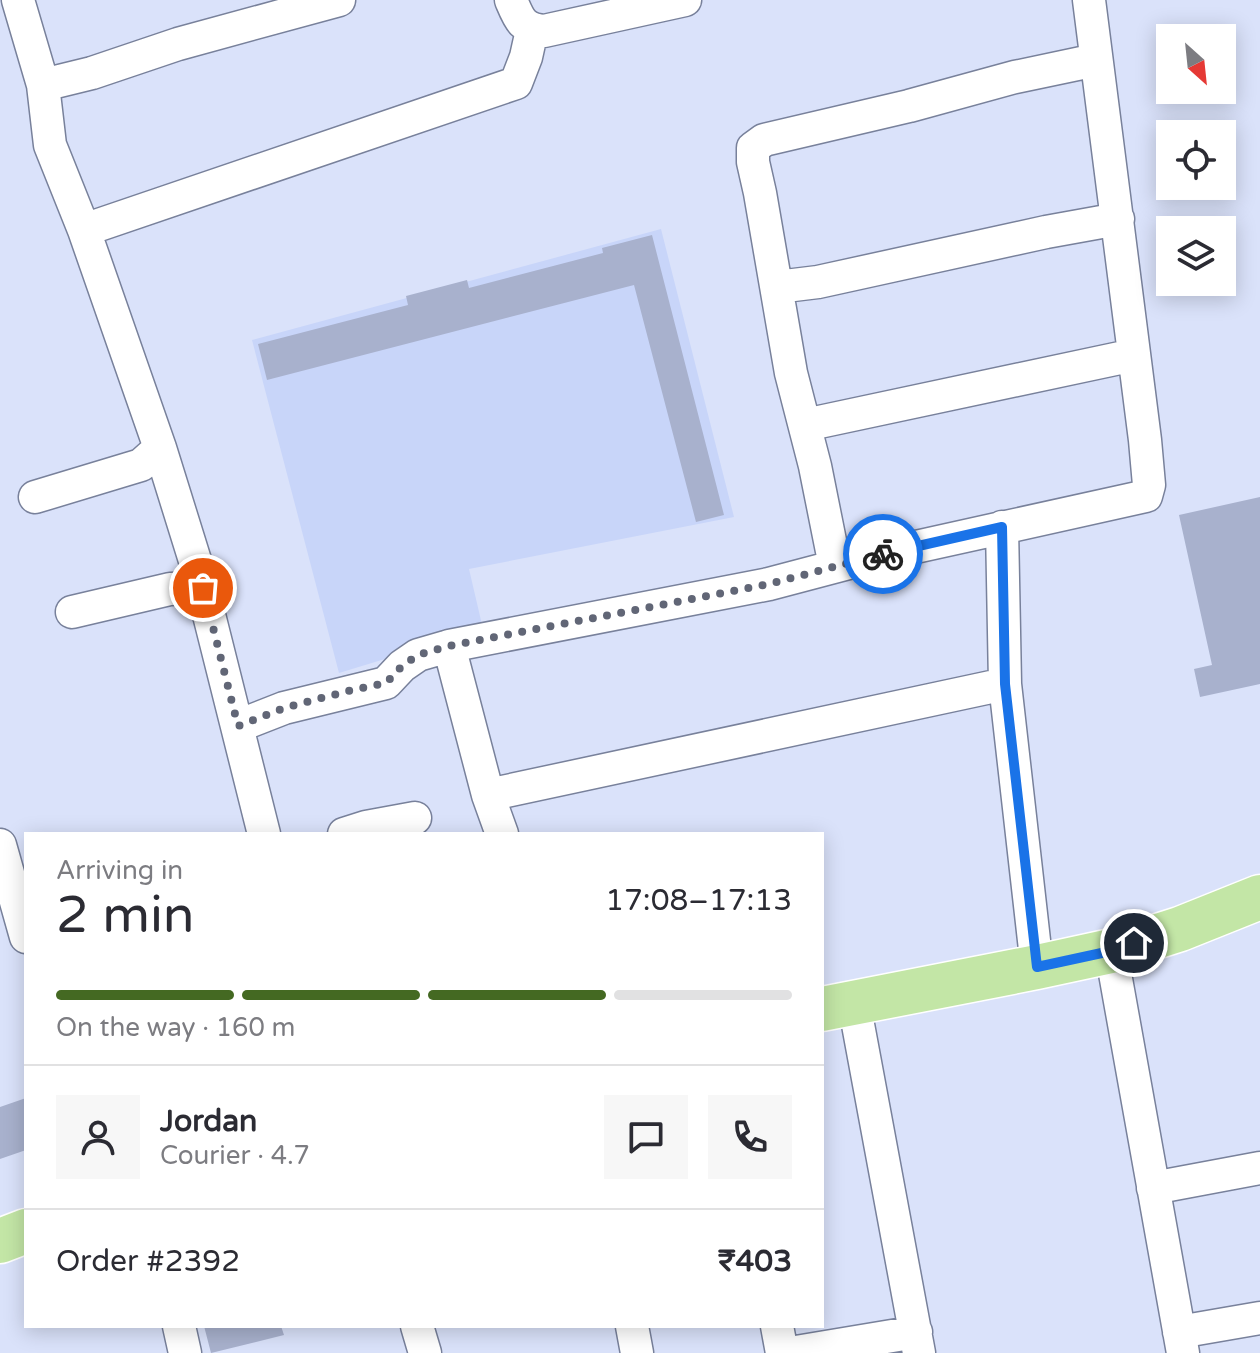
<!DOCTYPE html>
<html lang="en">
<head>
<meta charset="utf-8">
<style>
  :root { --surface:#fff; --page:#f7f7f7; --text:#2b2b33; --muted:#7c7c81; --line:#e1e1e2; --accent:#446922 }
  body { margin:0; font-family:"Varela Round",sans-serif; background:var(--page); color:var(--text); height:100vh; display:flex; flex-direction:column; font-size:30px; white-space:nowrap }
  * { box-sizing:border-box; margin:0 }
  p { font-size:26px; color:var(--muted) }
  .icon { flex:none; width:44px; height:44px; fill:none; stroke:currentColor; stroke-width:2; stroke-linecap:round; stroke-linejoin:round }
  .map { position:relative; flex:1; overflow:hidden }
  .side { position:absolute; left:24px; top:832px; width:800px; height:496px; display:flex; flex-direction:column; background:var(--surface); border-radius:0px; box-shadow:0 4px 20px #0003 }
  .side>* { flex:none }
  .needle { width:52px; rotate:153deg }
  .buttons { position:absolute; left:1156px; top:24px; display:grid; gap:16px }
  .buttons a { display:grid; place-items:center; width:80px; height:80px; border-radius:0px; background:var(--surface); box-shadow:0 4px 20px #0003; font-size:40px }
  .pin { position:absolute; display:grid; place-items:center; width:68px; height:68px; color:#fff; margin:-34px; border:4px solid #fff; border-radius:50%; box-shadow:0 2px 8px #0007 }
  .courier { position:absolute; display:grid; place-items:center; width:80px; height:80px; margin:-40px; border:6px solid #1a73e8; border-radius:50%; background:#fff; color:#222; box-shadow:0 2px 10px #0007 }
  .head em { font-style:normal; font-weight:600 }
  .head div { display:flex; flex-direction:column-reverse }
  .head { display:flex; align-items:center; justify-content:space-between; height:136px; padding:0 32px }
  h1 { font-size:52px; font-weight:600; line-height:60px }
  .bar { display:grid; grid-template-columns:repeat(4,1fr); gap:12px 8px; align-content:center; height:96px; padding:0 32px }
  .bar i { height:10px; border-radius:6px; background:var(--line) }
  .bar .active { background:var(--accent) }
  .bar p { grid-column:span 4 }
  .line { display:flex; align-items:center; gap:20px; padding:0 32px; border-top:2px solid var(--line) }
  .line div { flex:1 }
  .round { display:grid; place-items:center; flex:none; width:84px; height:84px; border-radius:0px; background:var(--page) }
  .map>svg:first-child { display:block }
</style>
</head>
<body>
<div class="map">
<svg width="1260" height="1353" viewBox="0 0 1260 1353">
  <rect width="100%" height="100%" fill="#dae2fa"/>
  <path fill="#c8d5f9" d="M 661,229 L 734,517 L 469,569 L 483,629 L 339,673 L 252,340 Z"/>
  <path fill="#a8b1cd" d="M 652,235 L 724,515 L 696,522 L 634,285 L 267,380 L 258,344 L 408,305 L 406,296 L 467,280 L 469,288 L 603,253 L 602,248 Z
    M 1260,497 L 1260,684 L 1200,697 L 1194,669 L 1212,665 L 1179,515 Z
    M 26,1098 L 26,1150 L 0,1159 L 0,1107 Z
    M 204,1326 L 281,1326 L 284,1335 L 211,1353 Z"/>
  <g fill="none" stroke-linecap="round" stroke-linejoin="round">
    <g stroke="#78819b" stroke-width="35">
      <path id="street" d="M 18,0 L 43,85 L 50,145 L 84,230 L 160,448 L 197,567 L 264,834
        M 511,0 C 519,19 522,29 544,31 L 685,0
        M 43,85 L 92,73 L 178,44 L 339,0
        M 84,230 L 516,83 L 526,57 L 532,30
        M 777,287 L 818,282 L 1046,232 L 1118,219
        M 805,425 L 1134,355
        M 35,497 L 141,465 L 160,448
        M 1002,527 L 1005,684 L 1037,967
        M 835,566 L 815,466 L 791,373 L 760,193 L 753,162 L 753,148 L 764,140 L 909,106 L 1015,77 L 1096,60
        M 72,612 L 170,589 L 203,588
        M 449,646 L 488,795 L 502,834
        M 238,726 L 284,708 L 386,683 L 402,666 L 418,655 L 449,646 L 769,584 L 875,556 L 1146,496 L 1149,485 L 1145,440 L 1089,0
        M 488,795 L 1005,684
        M 344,834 L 366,827 L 415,818
        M 0,845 L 26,937
        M 1111,951 L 1183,1353
        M 854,1003 L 919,1353
        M 1153,1188 L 1260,1168
        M 179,1326 L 185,1353
        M 417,1326 L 425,1353
        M 632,1326 L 637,1353
        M 777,1326 L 782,1353
        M 1179,1332 L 1260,1318
        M 790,1353 L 916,1332"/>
    </g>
    <g stroke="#fff" stroke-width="47">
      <path id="primary" d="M 822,1009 L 1037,967 L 1111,951 L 1180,929 L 1260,897
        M 0,1241 L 26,1231"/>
    </g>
    <use href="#street" stroke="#fff" stroke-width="32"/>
    <use href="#primary" stroke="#c3e6a6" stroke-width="44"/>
  </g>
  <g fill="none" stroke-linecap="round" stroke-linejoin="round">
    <path stroke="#616676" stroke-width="8" stroke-dasharray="0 14.4" d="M 203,588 L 238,726 L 284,708 L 352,690 L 386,683 L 402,666 L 418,655 L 449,646 L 769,584 L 883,554"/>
    <path stroke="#1a73e8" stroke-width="10" d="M 883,554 L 1002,527 L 1005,684 L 1037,967 L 1111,951 L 1134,943"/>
  </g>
</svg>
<div class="buttons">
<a><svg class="needle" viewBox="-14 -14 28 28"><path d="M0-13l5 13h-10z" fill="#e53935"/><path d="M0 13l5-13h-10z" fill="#7c7c81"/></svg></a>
<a><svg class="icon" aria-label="locate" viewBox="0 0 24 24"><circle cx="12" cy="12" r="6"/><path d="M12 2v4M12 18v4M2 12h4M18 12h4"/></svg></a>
<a><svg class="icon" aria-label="layers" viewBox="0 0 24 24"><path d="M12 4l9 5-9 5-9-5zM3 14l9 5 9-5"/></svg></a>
</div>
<div class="pin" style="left:203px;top:588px;background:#ea580c"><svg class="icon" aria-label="bag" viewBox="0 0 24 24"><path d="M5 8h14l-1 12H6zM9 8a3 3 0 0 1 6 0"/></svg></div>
<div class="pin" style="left:1134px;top:943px;background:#1f2937"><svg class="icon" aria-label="home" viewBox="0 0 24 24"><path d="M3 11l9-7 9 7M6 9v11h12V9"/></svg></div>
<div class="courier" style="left:883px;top:554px"><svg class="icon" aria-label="bike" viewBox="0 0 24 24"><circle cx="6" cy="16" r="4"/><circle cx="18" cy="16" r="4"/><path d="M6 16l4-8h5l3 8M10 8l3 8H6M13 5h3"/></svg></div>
<section class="side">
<div class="head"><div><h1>2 min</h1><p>Arriving in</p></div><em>17:08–17:13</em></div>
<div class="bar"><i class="active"></i><i class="active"></i><i class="active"></i><i></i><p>On the way · 160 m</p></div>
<div class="line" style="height:144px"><a class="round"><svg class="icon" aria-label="person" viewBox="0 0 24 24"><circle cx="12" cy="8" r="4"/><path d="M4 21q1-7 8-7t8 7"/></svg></a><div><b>Jordan</b><p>Courier · 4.7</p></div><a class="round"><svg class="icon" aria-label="chat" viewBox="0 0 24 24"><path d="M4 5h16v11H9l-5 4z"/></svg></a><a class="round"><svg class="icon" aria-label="phone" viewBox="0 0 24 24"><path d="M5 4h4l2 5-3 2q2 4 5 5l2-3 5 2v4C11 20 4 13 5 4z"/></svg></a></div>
<div class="line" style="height:104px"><div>Order #2392</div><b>₹403</b></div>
</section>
</div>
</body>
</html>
